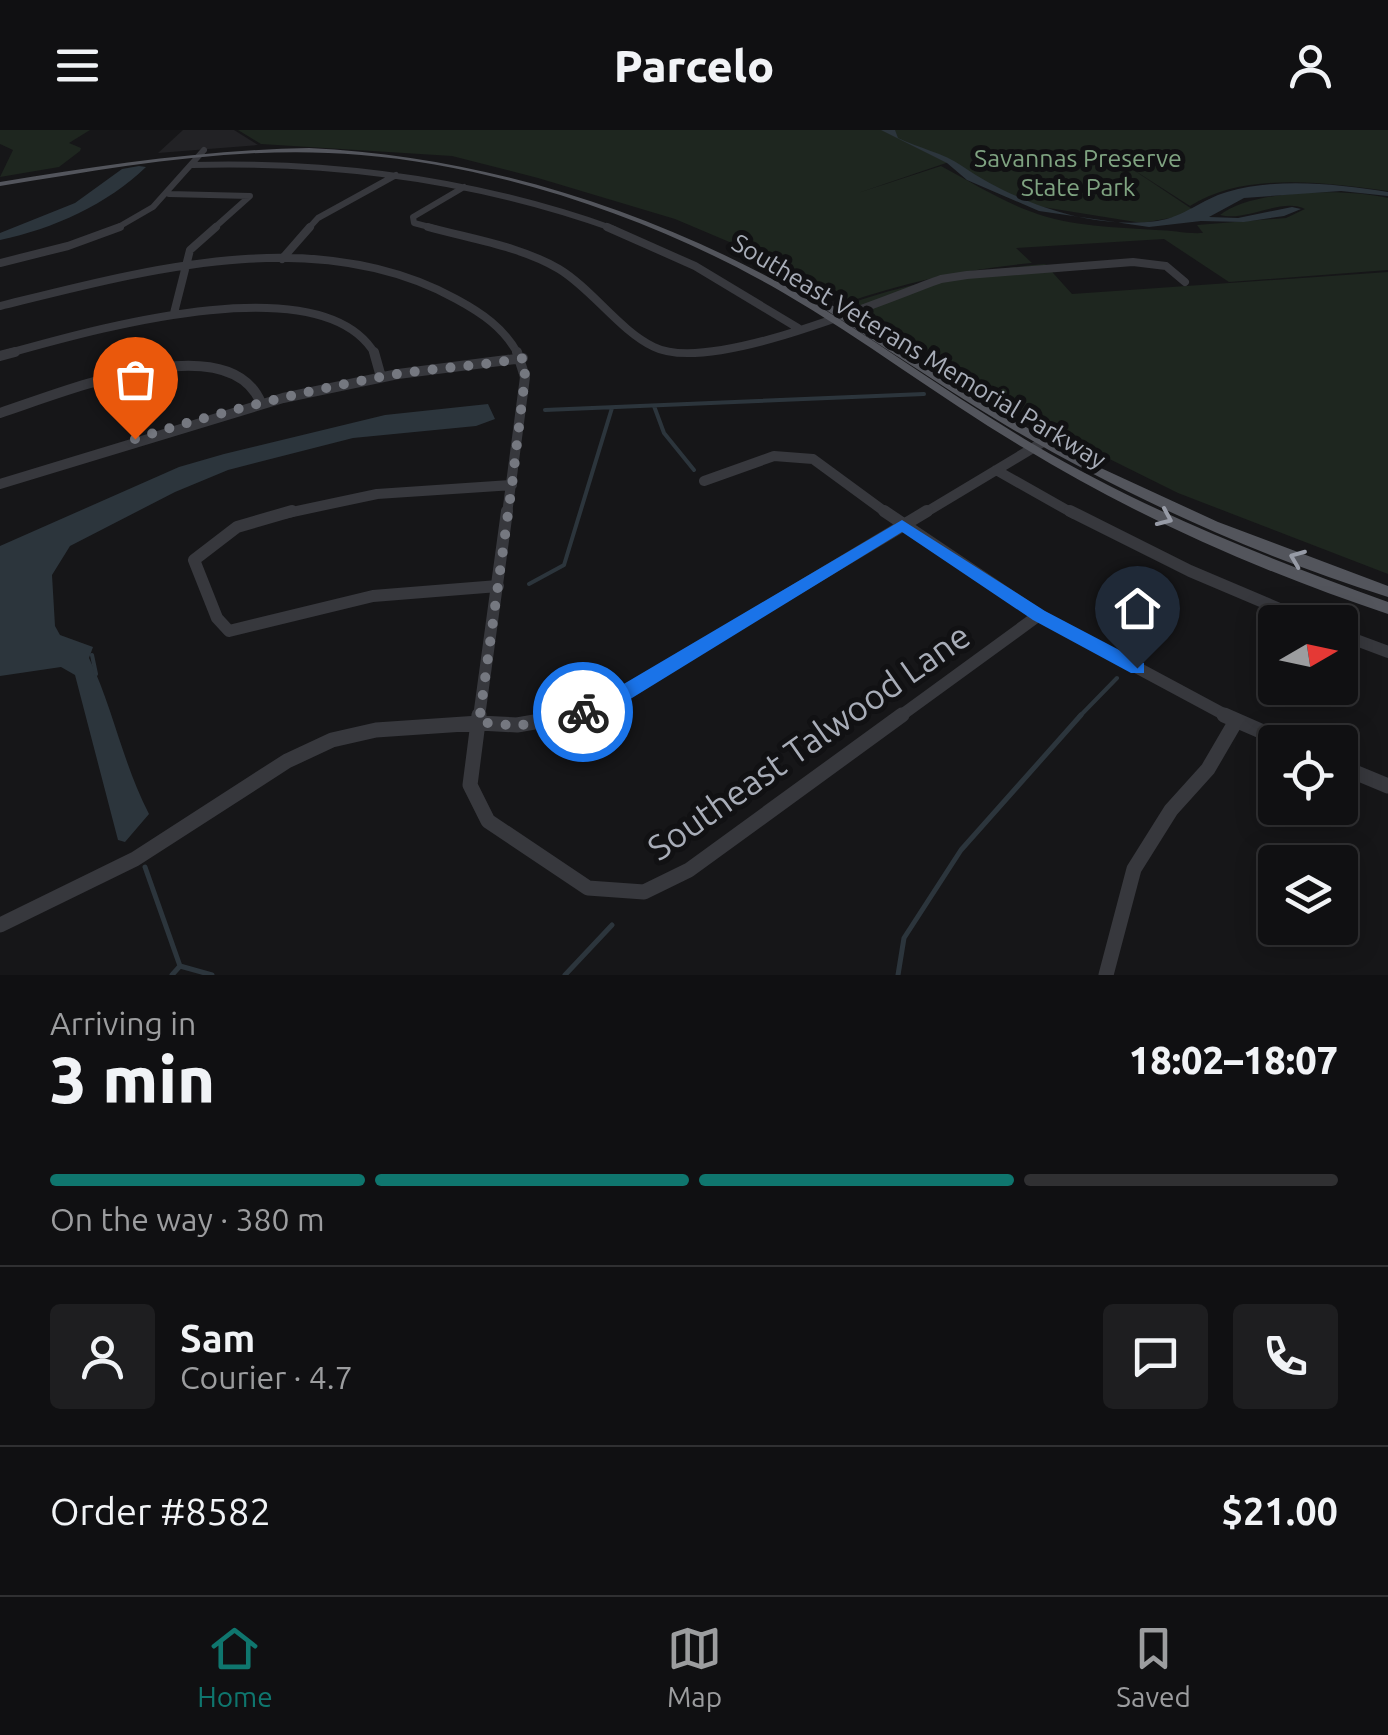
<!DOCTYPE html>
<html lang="en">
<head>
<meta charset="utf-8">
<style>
  :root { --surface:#101012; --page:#1e1e20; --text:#f1f3f6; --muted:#9c9d9f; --line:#303032; --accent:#0f766e }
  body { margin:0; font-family:Ubuntu,sans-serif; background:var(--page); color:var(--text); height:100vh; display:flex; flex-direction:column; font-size:38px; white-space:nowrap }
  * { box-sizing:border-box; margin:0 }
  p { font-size:32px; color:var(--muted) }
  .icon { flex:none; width:55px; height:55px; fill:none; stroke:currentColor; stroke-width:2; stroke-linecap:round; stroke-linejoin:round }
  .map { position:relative; height:845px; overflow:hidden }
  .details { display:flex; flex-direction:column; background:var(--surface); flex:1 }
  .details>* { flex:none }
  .needle { width:65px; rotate:81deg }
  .buttons { position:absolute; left:1258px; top:475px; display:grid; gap:20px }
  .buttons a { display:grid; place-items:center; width:100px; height:100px; border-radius:10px; background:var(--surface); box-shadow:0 5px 25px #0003,0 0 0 2px var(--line); font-size:50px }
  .pin { position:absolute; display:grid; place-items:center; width:85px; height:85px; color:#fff; margin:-102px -42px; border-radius:50% 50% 50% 0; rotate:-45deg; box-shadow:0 0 10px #0007 }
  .pin .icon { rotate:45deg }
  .courier { position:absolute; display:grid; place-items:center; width:100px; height:100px; margin:-50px; border:8px solid #1a73e8; border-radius:50%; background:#fff; color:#222; box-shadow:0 2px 12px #0007 }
  .headline em { font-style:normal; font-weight:800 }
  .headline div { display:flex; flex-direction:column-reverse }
  .headline { display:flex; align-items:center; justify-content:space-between; height:170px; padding:0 50px }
  h1 { font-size:65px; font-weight:800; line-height:75px }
  .bar { display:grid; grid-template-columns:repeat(4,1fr); gap:15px 10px; align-content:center; height:120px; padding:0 50px }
  .bar i { height:12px; border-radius:8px; background:var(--line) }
  .bar .selected { background:var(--accent) }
  .bar p { grid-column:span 4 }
  .line { display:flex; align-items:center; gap:25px; padding:0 50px; border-top:2px solid var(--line) }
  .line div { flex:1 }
  .round { display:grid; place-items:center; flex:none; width:105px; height:105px; border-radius:10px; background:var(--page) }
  header { display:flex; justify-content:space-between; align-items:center; height:130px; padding:0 50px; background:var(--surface); font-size:45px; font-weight:800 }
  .menu { display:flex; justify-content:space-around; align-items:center; height:140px; border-top:2px solid var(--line); background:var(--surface); font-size:28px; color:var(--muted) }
  .menu a { display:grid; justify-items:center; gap:5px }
  .menu .selected { color:var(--accent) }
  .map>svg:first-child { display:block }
</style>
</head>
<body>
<header><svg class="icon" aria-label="menu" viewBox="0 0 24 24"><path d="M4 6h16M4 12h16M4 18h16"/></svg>Parcelo<svg class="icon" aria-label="person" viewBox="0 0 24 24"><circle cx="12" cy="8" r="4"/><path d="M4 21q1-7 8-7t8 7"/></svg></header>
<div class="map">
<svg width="1388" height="845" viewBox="0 0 1388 845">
  <rect width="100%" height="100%" fill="#161618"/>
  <path fill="#222225" d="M 183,0 L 234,0 L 258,15 L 158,23 Z"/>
  <path fill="#1e261f" d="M 0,0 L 90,0 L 69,13 L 81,18 L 80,21 L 59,37 L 0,47 L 13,20 L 0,14 Z
    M 238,0 L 1388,0 L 1388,61 C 1327,53 1245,41 1190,76 L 1123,33 L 1198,83 L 1142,93 L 1024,74 L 949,32 L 858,63 L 941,36 C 971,52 1001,71 1032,82 C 1072,97 1115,97 1156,100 C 1172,100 1186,104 1203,103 L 1197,95 L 1286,88 L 1305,79 C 1282,67 1247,92 1220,85 C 1252,59 1349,58 1388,68 L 1388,140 L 1229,152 L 1164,109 L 1016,118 L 1032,133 C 966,139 905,152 842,174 L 746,119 L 675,89 L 538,48 L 452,26 L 261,14 Z
    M 1045,134 L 1072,164 L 1388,142 L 1388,444 L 1178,363 L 1043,296 L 845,175 C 911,152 975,140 1045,134 Z"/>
  <path fill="#2c353c" d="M 881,0 L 895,0 L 898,8 C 918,18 944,23 962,36 C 1015,72 1090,100 1157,91 C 1184,87 1202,69 1227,62 C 1278,47 1337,54 1388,62 L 1388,66 L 1341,61 L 1244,68 L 1209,87 L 1238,88 L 1292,77 L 1301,79 L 1284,86 L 1244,92 L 1201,91 L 1149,97 L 1039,81 L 967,50 L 947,33 Z
    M 139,36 L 146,37 C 108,74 53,99 0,110 L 0,103 L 75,73 L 122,39 Z
    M 488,274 L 495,289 L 476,296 L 353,308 L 228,340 L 175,362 L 70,416 L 52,445 L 55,496 L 60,505 L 93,517 L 89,528 C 113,578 123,634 149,684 L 125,712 L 118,710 L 75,545 L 61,537 L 0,546 L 0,416 L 179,337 L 224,324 L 385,285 Z"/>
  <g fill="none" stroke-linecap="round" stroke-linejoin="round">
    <path stroke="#2c353c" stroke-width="4" d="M 654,276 L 664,303 L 694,340
      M 545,280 L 924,264
      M 529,454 L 564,435 L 612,278
      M 92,525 L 96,544
      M 1079,587 L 1117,548"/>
    <path stroke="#2c353c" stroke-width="5" d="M 145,737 L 180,836
      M 172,845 L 180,836 L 212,845
      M 565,845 L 612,795
      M 898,845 L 904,808 L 961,720 L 1081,585"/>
    <path stroke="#37383d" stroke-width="6" d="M 192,35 C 338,31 477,50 614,99
      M 169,64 L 250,66 L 213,99
      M 115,99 L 153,77 L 204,20
      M 308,99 L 318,88 L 396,45
      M 437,99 L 414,93 L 413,87 L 464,57"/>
    <path stroke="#37383d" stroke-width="8" d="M 428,97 C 471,109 520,116 559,139 C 592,159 620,201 654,217 C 710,245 882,170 941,149 L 967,145 L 1133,132 L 1166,136 L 1185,152
      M 607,97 L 695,136 L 798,198
      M 282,129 L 310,97
      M 0,133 L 68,116 L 120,97
      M 0,176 C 146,140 316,92 456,169 C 482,183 504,198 518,224
      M 174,183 L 190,120 L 216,97
      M 6,224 C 86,202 321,132 375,224"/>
    <path stroke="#37383d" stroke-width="10" d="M 374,222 L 381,247
      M 0,226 L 15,222
      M 0,283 C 59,264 228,193 261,273
      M 996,340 L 1074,384
      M 704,351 L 774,326 L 813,329 L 888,384
      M 0,354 L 283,268 L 398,244 L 523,228
      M 283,384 L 377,364 L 512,355
      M 507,384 L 525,247 L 517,222
      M 923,384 L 1043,312"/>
    <path stroke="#37383d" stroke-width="12" d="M 292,381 L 237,397 L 194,430 L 217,488 L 229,501 L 373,466 L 498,456
      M 884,381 L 1039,485 L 1229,587
      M 1070,381 L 1190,441 L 1310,492
      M 1340,504 L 1388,522
      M 479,587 L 507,381
      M 568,587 L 612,570 L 927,381
      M 899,587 L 1039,485"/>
    <path stroke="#37383d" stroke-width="15" d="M 479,585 L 470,655 L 488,691 L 588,758 L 644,762 L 689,740 L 902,585
      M 1224,585 L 1286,612
      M 1340,636 L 1388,656
      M 0,795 L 135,729 L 287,631 L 332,610 L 376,600 L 479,593 L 517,595 L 575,585
      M 1106,845 L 1134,739 L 1171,680 L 1208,639 L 1236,591"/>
    <path fill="#53555c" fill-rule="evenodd" d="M 309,18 C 478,26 641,77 789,158 C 872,207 950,265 1033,314 C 1145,380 1266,428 1388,472 L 1388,484 C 1262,442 1137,387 1024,318 C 941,269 865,210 782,162 C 660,91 501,36 361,25 C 240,14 119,37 0,56 L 0,52 C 103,35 205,20 309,18 Z
      M 773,141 L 845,183 L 1015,291 L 1090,333 L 1218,392 L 1388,456 L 1388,467 C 1256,425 1127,367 1007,296 C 927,248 851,193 770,146 L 770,142 Z"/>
  </g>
  <defs><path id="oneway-chevron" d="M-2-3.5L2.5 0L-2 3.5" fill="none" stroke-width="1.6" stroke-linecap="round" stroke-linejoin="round" transform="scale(2.5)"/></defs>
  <g stroke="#979ba6">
    <use href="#oneway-chevron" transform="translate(1165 388) rotate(24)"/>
    <use href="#oneway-chevron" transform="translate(1297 428) rotate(-158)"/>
  </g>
  <path fill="#1a73e8" d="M 902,390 L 1045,481 L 1144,533 L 1144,543 L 1131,543 L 1033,490 L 902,402 L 619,576 L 583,590 L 576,587 L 576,576 L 605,565 Z"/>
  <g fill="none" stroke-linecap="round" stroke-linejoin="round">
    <path stroke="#757880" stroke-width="10" stroke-dasharray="0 18" d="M 135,309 C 215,283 297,263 380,247 C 427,238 476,237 524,228 L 525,247 L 512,355 L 479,592 L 517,596 L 583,582"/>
  </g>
  <g text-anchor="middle" stroke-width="10" stroke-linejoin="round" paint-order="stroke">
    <g font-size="25" fill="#7fa381" stroke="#111113">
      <text x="1078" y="37">Savannas Preserve<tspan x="1078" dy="29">State Park</tspan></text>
    </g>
    <g font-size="25" fill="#a8adb8" stroke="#111113">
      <text transform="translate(919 221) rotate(31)" y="9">Southeast Veterans Memorial Parkway</text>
    </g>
    <g font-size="35" fill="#a8adb8" stroke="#111113">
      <text transform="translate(809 612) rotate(-35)" y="12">Southeast Talwood Lane</text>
    </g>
  </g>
</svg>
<div class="buttons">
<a><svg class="needle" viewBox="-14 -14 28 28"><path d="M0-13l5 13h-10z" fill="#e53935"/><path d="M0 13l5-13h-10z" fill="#9c9d9f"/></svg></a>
<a><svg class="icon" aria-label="locate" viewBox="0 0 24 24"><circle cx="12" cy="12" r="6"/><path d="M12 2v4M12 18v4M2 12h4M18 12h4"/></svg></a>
<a><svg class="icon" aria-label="layers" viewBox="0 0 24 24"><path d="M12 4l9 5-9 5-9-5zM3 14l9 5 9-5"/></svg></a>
</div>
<div class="pin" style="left:135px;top:309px;background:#ea580c"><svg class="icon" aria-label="bag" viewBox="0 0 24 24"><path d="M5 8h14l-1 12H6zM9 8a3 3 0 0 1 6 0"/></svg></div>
<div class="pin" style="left:1137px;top:538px;background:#1f2937"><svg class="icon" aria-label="home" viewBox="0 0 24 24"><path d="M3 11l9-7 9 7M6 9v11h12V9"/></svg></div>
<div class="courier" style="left:583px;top:582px"><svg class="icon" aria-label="bike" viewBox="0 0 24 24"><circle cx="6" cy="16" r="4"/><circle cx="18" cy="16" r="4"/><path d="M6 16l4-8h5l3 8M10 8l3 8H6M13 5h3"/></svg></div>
</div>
<section class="details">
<div class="headline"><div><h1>3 min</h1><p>Arriving in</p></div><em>18:02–18:07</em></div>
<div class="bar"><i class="selected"></i><i class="selected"></i><i class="selected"></i><i></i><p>On the way · 380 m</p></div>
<div class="line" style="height:180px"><a class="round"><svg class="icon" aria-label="person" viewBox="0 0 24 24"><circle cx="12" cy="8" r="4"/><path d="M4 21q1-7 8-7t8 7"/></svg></a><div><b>Sam</b><p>Courier · 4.7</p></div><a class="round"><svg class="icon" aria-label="chat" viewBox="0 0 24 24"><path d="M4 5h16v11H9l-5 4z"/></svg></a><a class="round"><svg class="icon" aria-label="phone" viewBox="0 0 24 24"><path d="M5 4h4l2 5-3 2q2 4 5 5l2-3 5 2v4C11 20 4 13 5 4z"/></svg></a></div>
<div class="line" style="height:130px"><div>Order #8582</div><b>$21.00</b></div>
</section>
<nav class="menu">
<a class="selected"><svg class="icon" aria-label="home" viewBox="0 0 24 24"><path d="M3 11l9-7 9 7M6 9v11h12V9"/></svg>Home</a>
<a><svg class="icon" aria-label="map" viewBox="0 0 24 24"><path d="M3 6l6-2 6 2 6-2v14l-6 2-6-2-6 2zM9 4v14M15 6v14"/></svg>Map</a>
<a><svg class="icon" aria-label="saved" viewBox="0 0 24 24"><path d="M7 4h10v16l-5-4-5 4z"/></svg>Saved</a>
</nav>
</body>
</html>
